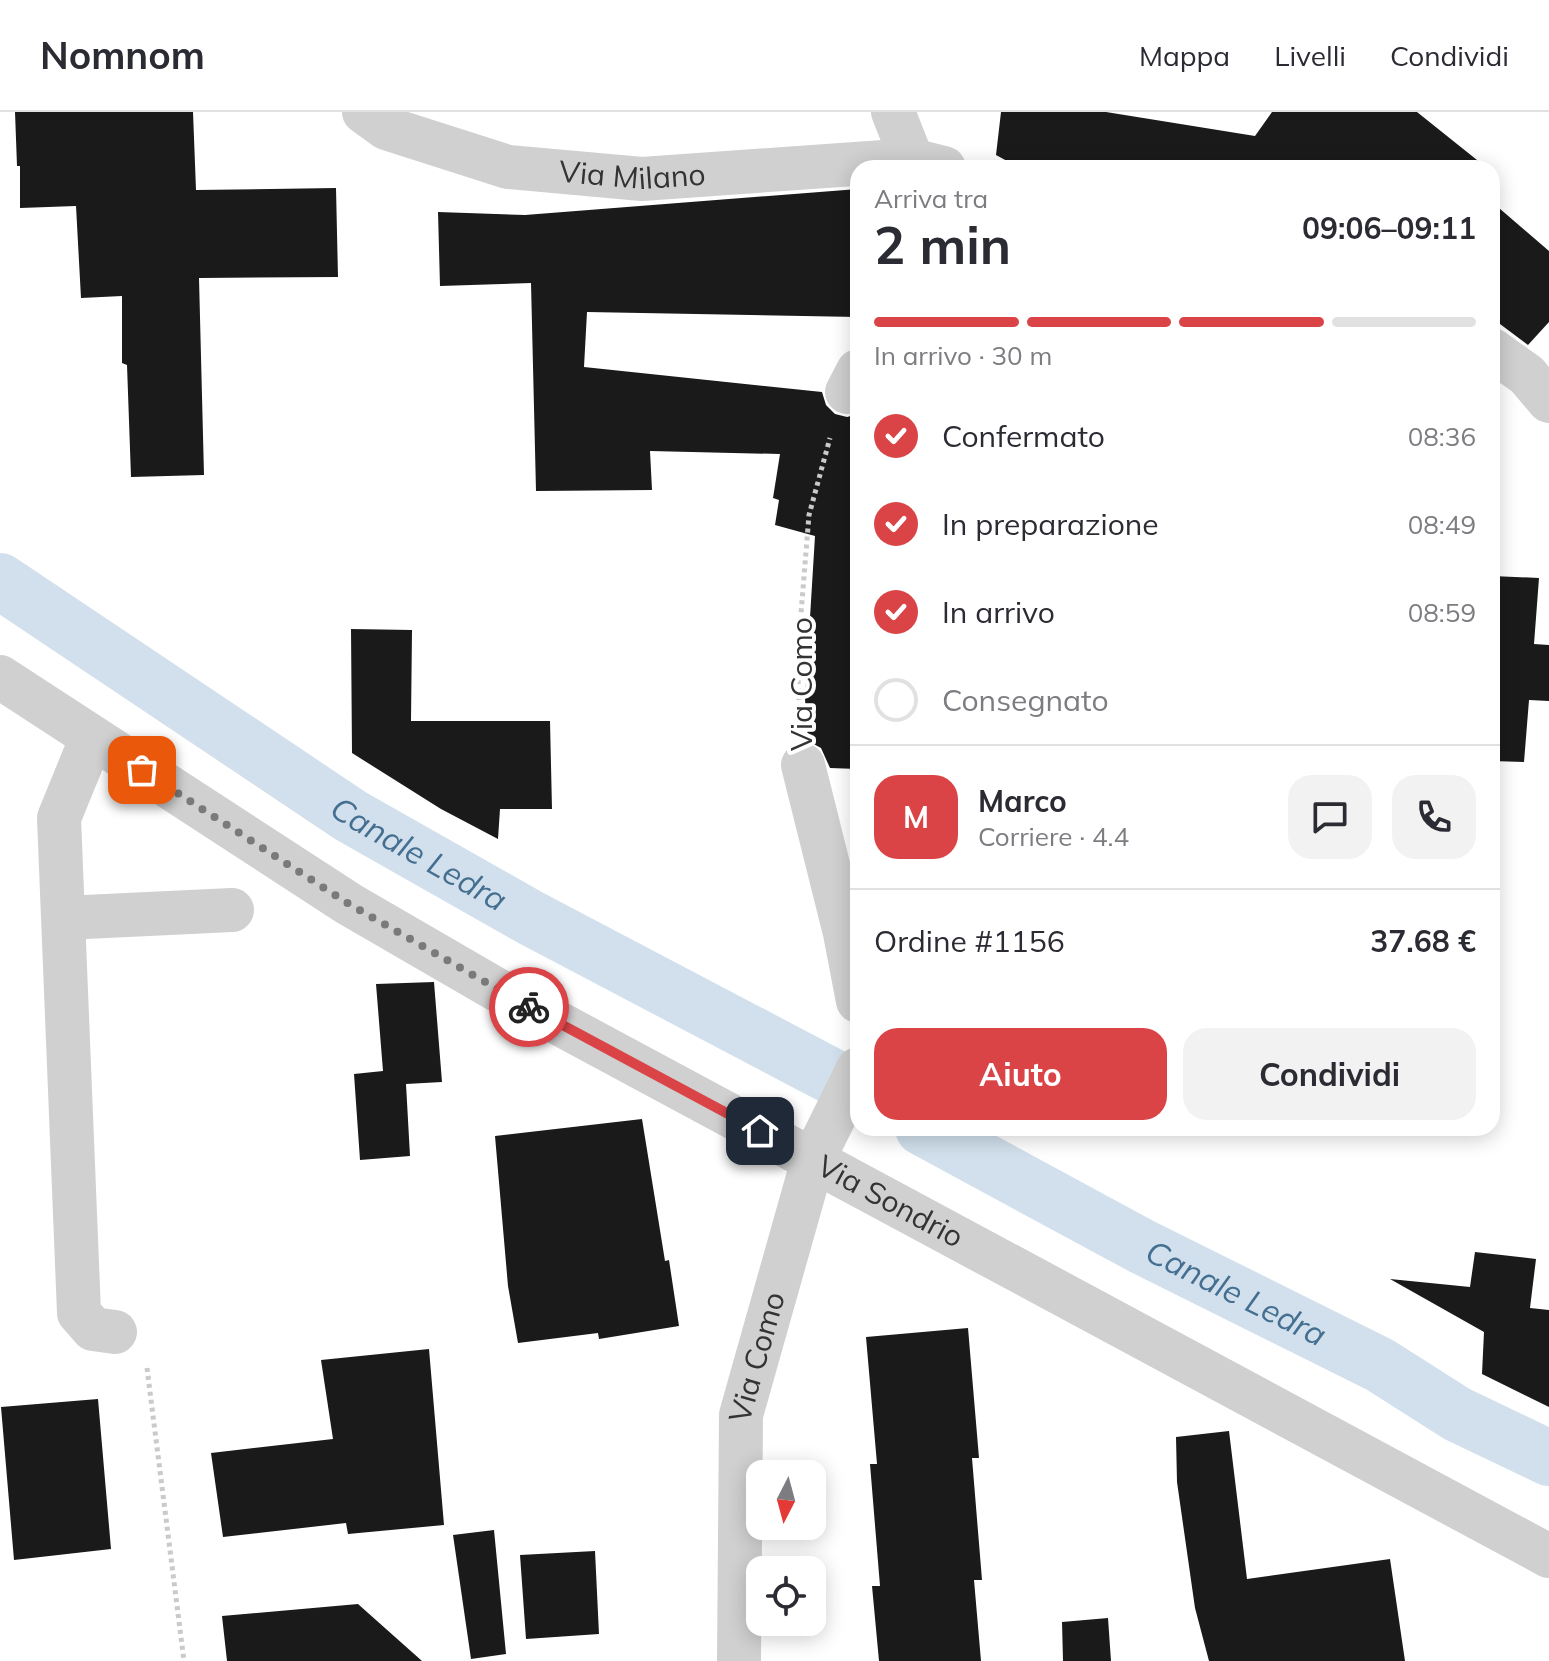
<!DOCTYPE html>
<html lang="it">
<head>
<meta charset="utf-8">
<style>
  :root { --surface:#fff; --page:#f2f2f3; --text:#2b2b33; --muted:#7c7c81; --line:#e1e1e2; --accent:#da4447 }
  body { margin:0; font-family:Mulish,sans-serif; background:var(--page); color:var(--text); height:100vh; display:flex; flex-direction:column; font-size:30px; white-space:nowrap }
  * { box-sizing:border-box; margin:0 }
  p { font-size:26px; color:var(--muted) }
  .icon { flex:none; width:44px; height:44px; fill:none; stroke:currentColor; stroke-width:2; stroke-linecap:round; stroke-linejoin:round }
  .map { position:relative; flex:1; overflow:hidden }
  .details { position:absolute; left:850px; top:48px; width:650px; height:976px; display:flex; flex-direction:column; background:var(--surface); border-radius:24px; box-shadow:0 4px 20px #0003 }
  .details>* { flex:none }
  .needle { width:52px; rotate:186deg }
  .controls { position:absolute; left:746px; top:1348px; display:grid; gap:16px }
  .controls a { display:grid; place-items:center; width:80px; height:80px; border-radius:16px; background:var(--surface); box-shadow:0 4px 20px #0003; font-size:40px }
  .pin { position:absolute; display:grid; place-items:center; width:68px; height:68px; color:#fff; margin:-34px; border-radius:16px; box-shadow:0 4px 12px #0006 }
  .courier { position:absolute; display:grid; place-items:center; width:80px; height:80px; margin:-40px; border:6px solid #da4447; border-radius:50%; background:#fff; color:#222; box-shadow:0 2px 10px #0007 }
  .head em { font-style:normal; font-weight:700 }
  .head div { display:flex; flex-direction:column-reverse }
  .head { display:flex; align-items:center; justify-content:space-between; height:136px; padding:0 24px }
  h1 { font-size:52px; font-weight:700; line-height:60px }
  .bar { display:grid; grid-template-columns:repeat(4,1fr); gap:12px 8px; align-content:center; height:96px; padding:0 24px }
  .bar i { height:10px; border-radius:6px; background:var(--line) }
  .bar .selected { background:var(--accent) }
  .bar p { grid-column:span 4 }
  .line { display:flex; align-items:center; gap:20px; padding:0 24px; border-top:2px solid var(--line) }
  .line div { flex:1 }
  .round { display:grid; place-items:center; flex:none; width:84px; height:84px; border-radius:24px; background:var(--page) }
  ol { padding:0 24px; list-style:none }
  li { display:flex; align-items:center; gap:24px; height:88px }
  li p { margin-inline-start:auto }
  li .icon { padding:8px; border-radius:50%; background:var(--accent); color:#fff; stroke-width:4 }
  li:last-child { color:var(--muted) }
  li i { width:44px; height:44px; border:4px solid var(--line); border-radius:50% }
  .button { display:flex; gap:16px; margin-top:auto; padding:16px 24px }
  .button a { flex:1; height:92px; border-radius:24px; background:var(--accent); color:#fff; font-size:32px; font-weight:700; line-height:92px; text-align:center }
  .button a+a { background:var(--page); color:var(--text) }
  header { display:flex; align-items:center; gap:48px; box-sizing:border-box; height:112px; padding:0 40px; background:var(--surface); border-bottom:2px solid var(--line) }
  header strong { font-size:38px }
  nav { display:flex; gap:44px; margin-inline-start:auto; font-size:28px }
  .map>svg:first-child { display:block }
</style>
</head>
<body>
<header>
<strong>Nomnom</strong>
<nav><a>Mappa</a><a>Livelli</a><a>Condividi</a></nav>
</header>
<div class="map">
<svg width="1549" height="1549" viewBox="0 0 1549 1549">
  <rect width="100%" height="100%" fill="#fff"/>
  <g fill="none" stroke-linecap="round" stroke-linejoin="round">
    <g stroke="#d1e0ec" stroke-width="56">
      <path id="s1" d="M 0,469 L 351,704 L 531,806 L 858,978"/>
      <path id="s2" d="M 923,1016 L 1141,1134 L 1380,1253 L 1457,1302 L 1549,1346"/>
    </g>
  </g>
  <path fill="#1a1a1a" d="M 15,0 L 193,0 L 196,78 L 336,76 L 338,165 L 199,166 L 204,363 L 131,365 L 127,253 L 122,251 L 122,184 L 81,186 L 76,94 L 20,96 L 20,54 L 17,54 Z
    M 1001,0 L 1106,0 L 1255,24 L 1272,0 L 1417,0 L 1487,56 L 1020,56 L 996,43 Z
    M 858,77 L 858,205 L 587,200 L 584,255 L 822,280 L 826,293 L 835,302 L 847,305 L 858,302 L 858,657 L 830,656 L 821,636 L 808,629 L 805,587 L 815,424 L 775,413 L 779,388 L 773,386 L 780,342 L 650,339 L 652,378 L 536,379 L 531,171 L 440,174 L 438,100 L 525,103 Z
    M 1492,90 L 1549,139 L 1549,210 L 1528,233 L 1492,206 Z
    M 1492,464 L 1539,466 L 1534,532 L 1549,533 L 1549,589 L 1529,588 L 1524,650 L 1492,649 Z
    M 351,517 L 412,518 L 411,609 L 550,609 L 552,697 L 500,697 L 498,727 L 441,697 L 352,641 Z
    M 434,870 L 442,970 L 406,972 L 410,1044 L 360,1048 L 354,962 L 383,959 L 376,872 Z
    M 642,1007 L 665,1149 L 669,1148 L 679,1214 L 599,1227 L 598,1221 L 518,1231 L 508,1174 L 495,1024 Z
    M 1475,1140 L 1536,1147 L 1530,1196 L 1549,1198 L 1549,1295 L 1482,1262 L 1484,1220 L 1390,1167 L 1470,1175 Z
    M 968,1216 L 979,1346 L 972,1346 L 982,1468 L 974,1468 L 981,1549 L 879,1549 L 872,1474 L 880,1474 L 870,1352 L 877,1352 L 866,1225 Z
    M 429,1237 L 444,1413 L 348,1422 L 346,1411 L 223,1425 L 211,1341 L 333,1327 L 321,1248 Z
    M 98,1287 L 111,1437 L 14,1448 L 1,1295 Z
    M 1229,1319 L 1247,1467 L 1390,1447 L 1405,1549 L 1209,1549 L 1195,1496 L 1177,1370 L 1176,1325 Z
    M 494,1418 L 506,1542 L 471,1547 L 453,1423 Z
    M 595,1439 L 599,1522 L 526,1527 L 520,1443 Z
    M 358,1492 L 422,1549 L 227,1549 L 222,1504 Z
    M 1108,1506 L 1111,1549 L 1063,1549 L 1062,1510 Z"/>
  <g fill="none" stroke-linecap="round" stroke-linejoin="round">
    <path stroke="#cacaca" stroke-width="5" stroke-dasharray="4 4" stroke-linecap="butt" d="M 800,604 L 797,551 L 809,403 L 830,326
      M 147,1256 L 184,1549"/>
    <g stroke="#d0d0d0" stroke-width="44">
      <path id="s3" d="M 364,0 L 386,16 L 508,55 L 642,67 L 912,48 L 944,56"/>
      <path d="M 893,0 L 912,48 L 911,56"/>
      <path d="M 1492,238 L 1527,263 L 1549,289"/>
      <path d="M 847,280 L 858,259"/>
      <path id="s4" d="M 0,565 L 349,792 L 506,883 L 1549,1444"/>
      <path d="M 92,625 L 59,706 L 79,1201 L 93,1217 L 115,1220"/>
      <path d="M 803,653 L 845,821 L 858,889"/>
      <path d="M 64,806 L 232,798"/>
      <path id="s5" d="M 739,1549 L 741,1303 L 813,1048 L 858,957"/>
    </g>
  </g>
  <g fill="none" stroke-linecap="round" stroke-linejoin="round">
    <path stroke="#7a7a7a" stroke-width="8" stroke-dasharray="0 14.4" d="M 142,658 L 349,792 L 529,895"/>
    <path stroke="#da4447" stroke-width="10" d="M 529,895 L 760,1019"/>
  </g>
  <g text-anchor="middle" stroke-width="8" stroke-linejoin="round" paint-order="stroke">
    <g font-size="30" fill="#333" stroke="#fff">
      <text dy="10" stroke="none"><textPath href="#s3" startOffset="280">Via Milano</textPath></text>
      <text transform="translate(802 572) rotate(-90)" y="10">Via Como</text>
      <text dy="10" stroke="none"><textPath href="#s4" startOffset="1034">Via Sondrio</textPath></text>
      <text dy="10" stroke="none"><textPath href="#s5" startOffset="306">Via Como</textPath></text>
    </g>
    <g font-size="32" font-style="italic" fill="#456f91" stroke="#fff">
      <text dy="11" stroke="none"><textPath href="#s1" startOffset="500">Canale Ledra</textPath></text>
      <text dy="11" stroke="none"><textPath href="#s2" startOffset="354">Canale Ledra</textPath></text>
    </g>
  </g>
</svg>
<div class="controls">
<a><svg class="needle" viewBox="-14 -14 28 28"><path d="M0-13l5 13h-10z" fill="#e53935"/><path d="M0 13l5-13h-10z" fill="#7c7c81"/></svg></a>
<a><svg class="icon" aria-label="locate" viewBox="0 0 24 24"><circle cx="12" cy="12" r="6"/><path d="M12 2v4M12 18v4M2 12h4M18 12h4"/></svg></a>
</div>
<div class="pin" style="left:142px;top:658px;background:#ea580c"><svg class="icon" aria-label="bag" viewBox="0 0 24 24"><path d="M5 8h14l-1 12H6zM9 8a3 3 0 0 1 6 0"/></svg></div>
<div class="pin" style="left:760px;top:1019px;background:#1f2937"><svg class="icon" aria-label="home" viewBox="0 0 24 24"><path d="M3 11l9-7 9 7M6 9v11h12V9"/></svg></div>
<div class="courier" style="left:529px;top:895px"><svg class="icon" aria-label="bike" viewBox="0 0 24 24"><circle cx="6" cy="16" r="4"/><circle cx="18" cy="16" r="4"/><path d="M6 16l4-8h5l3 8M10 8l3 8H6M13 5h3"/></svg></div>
<section class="details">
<div class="head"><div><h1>2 min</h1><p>Arriva tra</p></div><em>09:06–09:11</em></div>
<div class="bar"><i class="selected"></i><i class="selected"></i><i class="selected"></i><i></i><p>In arrivo · 30 m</p></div>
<ol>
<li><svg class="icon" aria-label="check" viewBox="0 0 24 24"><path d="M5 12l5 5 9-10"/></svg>Confermato<p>08:36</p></li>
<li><svg class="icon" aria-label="check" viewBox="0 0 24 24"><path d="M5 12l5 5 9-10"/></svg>In preparazione<p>08:49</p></li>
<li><svg class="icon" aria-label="check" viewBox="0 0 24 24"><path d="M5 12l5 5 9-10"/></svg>In arrivo<p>08:59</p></li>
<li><i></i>Consegnato</li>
</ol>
<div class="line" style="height:144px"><b class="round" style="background:var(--accent);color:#fff">M</b><div><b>Marco</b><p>Corriere · 4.4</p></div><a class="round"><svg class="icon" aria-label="chat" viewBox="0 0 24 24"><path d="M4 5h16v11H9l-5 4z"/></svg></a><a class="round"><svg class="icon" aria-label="phone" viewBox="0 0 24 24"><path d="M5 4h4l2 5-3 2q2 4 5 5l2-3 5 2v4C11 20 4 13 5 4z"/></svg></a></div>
<div class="line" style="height:104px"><div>Ordine #1156</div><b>37.68 €</b></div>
<div class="button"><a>Aiuto</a><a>Condividi</a></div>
</section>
</div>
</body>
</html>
